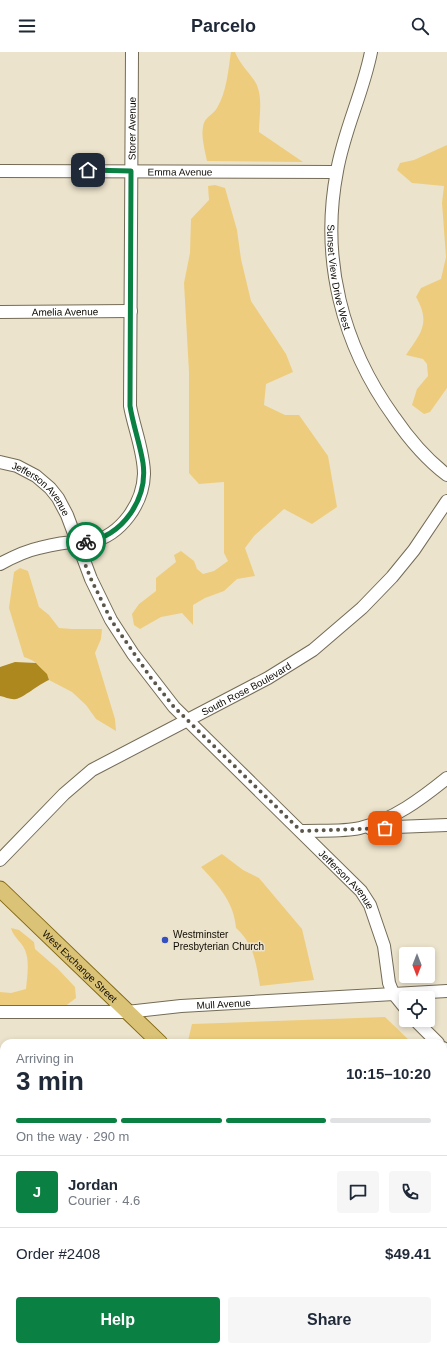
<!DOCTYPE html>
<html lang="en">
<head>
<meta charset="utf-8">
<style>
  :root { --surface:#fff; --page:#f6f6f7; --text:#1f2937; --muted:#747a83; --line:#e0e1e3; --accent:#0b8043 }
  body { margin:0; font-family:Arial,sans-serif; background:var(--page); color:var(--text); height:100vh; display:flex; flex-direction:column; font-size:15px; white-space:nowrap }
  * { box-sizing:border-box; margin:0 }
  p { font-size:13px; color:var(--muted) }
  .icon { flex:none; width:22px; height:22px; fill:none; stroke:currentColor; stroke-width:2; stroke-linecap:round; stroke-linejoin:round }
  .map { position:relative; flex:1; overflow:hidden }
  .side { position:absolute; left:0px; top:987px; width:447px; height:312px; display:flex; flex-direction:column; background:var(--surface); border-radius:12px 12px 0 0; box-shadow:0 2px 6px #0003 }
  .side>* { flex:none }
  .needle { width:26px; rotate:180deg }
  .controls { position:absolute; left:399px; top:895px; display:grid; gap:8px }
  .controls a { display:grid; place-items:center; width:36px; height:36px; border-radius:4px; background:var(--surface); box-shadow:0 2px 6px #0003; font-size:20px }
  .pin { position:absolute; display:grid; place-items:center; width:34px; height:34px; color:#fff; margin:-17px; border-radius:8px; box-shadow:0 2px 6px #0006 }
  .courier { position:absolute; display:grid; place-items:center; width:40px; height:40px; margin:-20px; border:3px solid #0b8043; border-radius:50%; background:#fff; color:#222; box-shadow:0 1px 5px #0007 }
  .head em { font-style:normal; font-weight:700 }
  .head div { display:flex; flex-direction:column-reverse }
  .head { display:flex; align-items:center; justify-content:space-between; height:68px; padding:0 16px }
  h1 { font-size:26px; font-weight:700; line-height:30px }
  .bar { display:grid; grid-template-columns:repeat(4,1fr); gap:6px 4px; align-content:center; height:48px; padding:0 16px }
  .bar i { height:5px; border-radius:3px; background:var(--line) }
  .bar .selected { background:var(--accent) }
  .bar p { grid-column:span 4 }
  .line { display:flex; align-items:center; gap:10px; padding:0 16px; border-top:1px solid var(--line) }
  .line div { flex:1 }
  .round { display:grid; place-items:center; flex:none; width:42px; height:42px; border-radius:4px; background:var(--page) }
  .primary-button { display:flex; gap:8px; margin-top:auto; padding:8px 16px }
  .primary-button a { flex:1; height:46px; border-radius:4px; background:var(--accent); color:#fff; font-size:16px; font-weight:700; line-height:46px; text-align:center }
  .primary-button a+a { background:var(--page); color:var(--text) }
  header { display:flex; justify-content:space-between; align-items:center; height:52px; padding:0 16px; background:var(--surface); font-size:18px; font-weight:700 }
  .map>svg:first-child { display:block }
</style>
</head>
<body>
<header><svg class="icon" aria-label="menu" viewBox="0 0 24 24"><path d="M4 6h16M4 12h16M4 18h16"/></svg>Parcelo<svg class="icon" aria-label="search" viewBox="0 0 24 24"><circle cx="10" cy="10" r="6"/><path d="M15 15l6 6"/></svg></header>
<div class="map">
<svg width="447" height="1299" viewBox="0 0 447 1299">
  <rect width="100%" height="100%" fill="#ece3cc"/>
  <path fill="#edcd7d" d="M 231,0 L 235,0 C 240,12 247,18 254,28 C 264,42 259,64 259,80 L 303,110 L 207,109 C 205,99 201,85 203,75 C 204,65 212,64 217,56 C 227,39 228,19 231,0 Z
    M 447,93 L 447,336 L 430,360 L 424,362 L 412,353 L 417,337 L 428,324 L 427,312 L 423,307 L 406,303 C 421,281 431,271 416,245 L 421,236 L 441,227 L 446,205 L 442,151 L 444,134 L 412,131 L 397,118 L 400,111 L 414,108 Z
    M 215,133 L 225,136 L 237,178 L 241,207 L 251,249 L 286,302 L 293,320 L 266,332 L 264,353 L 285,363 L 299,363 L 328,404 L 337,455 L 312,472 L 284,457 L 254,484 L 245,496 L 255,524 L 237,527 L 224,539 L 205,546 L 193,553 L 193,573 L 182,561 L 161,565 L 140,577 L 134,573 L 132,562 L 139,552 L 156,539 L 156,526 L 176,510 L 174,503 L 181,499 L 194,509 L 197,517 L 203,522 L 214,519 L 228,509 L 224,501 L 224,430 L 199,432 L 189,421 L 189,320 L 184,231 L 190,201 L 191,167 L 209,148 L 208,134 Z
    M 20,516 L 28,519 L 39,555 L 49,563 L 59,576 L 72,577 L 102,577 L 101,587 L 95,601 L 115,667 L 116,679 L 96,667 L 86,653 L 72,640 L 49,628 C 45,617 35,608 24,605 L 9,556 L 14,520 Z
    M 222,802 L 243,818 L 259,826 L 302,877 L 314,928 L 260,934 C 256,911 254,892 236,876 C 234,850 218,833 201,815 Z
    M 11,876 L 19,878 L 34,890 L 35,897 L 58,917 L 75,935 L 76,946 L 64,955 L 0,953 L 0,940 L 11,941 L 26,937 C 27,925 30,910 25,898 C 22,890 13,885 11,876 Z
    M 385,965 L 412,991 L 189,991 L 188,989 L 192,972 Z
    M 443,1094 L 447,1097 L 447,1161 L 443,1158 Z
    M 443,1208 L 447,1212 L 447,1254 L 443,1250 Z
    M 443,1282 L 447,1286 L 447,1299 L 353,1299 L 343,1295 L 443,1295 Z
    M 4,1284 L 4,1295 L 50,1295 L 49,1299 L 0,1299 L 0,1289 Z"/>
  <path fill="#ad881f" d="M 15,610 L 36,611 L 47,622 L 49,628 C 39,632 23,646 16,647 C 11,648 5,645 0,644 L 0,615 Z
    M 295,1295 L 343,1295 L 353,1299 L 295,1299 Z"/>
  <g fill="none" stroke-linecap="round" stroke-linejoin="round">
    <g stroke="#736b56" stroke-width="14">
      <g id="minor">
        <path id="s1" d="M 371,0 C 363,41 344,78 337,119 C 320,207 342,293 394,365 C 409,387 426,407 447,423"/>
        <path id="s2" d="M 0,119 L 336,120"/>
        <path id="s3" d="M 0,260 L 131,259"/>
        <path id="s4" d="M 0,410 L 17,414 L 36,424 L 50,436 L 58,446 L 67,463 L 91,527 L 111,568 L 133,602 L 174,655 L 361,839 L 370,853 L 384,894 L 389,931 L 393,941 L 406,957"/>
        <path id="s5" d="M 0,512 C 13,505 25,499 39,496 C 51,493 64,490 76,490 C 81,489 86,491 91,490 C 121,483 143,452 144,422 C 144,400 134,376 130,354 L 132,0"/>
        <path d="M 370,776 L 447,773"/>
        <path d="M 301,779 C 319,778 343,780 360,776 C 393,768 421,747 447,726"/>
        <path id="s6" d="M 0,808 L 64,742 L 92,718 L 268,626 L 313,598 L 362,556 L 392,525 L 414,498 L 447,449"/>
        <path id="s7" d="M 0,960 L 127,960 L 181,954 L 447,939"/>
        <path d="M 415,968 L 438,991"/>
        <path d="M 443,996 L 447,1000"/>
      </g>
    </g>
    <g stroke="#836813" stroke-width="17">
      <g id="major">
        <path id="s8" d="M 0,837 L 160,991"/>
        <path d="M 443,1263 L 447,1267"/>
      </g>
    </g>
    <use href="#minor" stroke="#fff" stroke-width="12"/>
    <use href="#major" stroke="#dac276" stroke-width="15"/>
  </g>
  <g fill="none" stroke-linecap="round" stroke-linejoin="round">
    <path stroke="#5c574b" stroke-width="4" stroke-dasharray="0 7.2" d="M 86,490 L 76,490 L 91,527 L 111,568 L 151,626 L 174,655 L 301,779 L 385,776"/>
    <path stroke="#0b8043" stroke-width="5" d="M 86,490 C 123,484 148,447 143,411 C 140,392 133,373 130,354 L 131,119 L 88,118"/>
  </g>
  <circle fill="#334fc0" stroke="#ece3cc" stroke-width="1.5" cx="165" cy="888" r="4"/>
  <g text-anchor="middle" stroke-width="3" stroke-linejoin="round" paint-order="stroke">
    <g font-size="10" fill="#0f0c05" stroke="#ece3cc">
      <text dy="4" stroke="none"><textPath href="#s5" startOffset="534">Storer Avenue</textPath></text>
      <text dy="4" stroke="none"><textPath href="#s2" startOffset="180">Emma Avenue</textPath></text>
      <text dy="4" stroke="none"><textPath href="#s1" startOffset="231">Sunset View Drive West</textPath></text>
      <text dy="4" stroke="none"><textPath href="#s3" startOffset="65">Amelia Avenue</textPath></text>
      <text dy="4" stroke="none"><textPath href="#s4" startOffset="51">Jefferson Avenue</textPath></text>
      <text dy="4" stroke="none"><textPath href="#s6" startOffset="303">South Rose Boulevard</textPath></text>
      <text dy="4" stroke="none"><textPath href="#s4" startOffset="555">Jefferson Avenue</textPath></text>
      <text dy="4" stroke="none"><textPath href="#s8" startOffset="111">West Exchange Street</textPath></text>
      <text dy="4" stroke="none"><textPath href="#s7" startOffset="224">Mull Avenue</textPath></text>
    </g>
    <g font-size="10" fill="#0f0c05" stroke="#ece3cc" text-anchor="start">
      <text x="173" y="886">Westminster<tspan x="173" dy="12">Presbyterian Church</tspan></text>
    </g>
  </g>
</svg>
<div class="controls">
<a><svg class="needle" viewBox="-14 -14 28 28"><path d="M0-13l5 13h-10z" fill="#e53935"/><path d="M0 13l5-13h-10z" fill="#747a83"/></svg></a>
<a><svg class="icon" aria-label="locate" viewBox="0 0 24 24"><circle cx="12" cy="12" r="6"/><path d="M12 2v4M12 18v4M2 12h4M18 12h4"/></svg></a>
</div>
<div class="pin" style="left:385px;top:776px;background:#ea580c"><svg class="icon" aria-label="bag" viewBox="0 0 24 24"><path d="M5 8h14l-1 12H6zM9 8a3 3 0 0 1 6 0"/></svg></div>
<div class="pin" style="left:88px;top:118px;background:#1f2937"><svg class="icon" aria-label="home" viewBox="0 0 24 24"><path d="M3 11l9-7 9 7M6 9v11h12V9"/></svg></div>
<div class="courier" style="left:86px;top:490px"><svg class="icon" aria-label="bike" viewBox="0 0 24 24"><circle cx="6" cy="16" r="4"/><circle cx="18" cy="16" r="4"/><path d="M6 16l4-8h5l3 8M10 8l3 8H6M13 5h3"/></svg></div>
<section class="side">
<div class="head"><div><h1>3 min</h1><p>Arriving in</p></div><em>10:15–10:20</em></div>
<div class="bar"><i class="selected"></i><i class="selected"></i><i class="selected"></i><i></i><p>On the way · 290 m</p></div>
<div class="line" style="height:72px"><b class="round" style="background:var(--accent);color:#fff">J</b><div><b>Jordan</b><p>Courier · 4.6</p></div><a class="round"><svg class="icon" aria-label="chat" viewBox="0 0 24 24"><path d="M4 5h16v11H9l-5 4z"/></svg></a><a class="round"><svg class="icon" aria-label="phone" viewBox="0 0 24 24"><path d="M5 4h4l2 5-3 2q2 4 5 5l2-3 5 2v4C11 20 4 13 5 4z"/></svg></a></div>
<div class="line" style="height:52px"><div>Order #2408</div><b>$49.41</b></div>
<div class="primary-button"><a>Help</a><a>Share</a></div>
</section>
</div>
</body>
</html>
